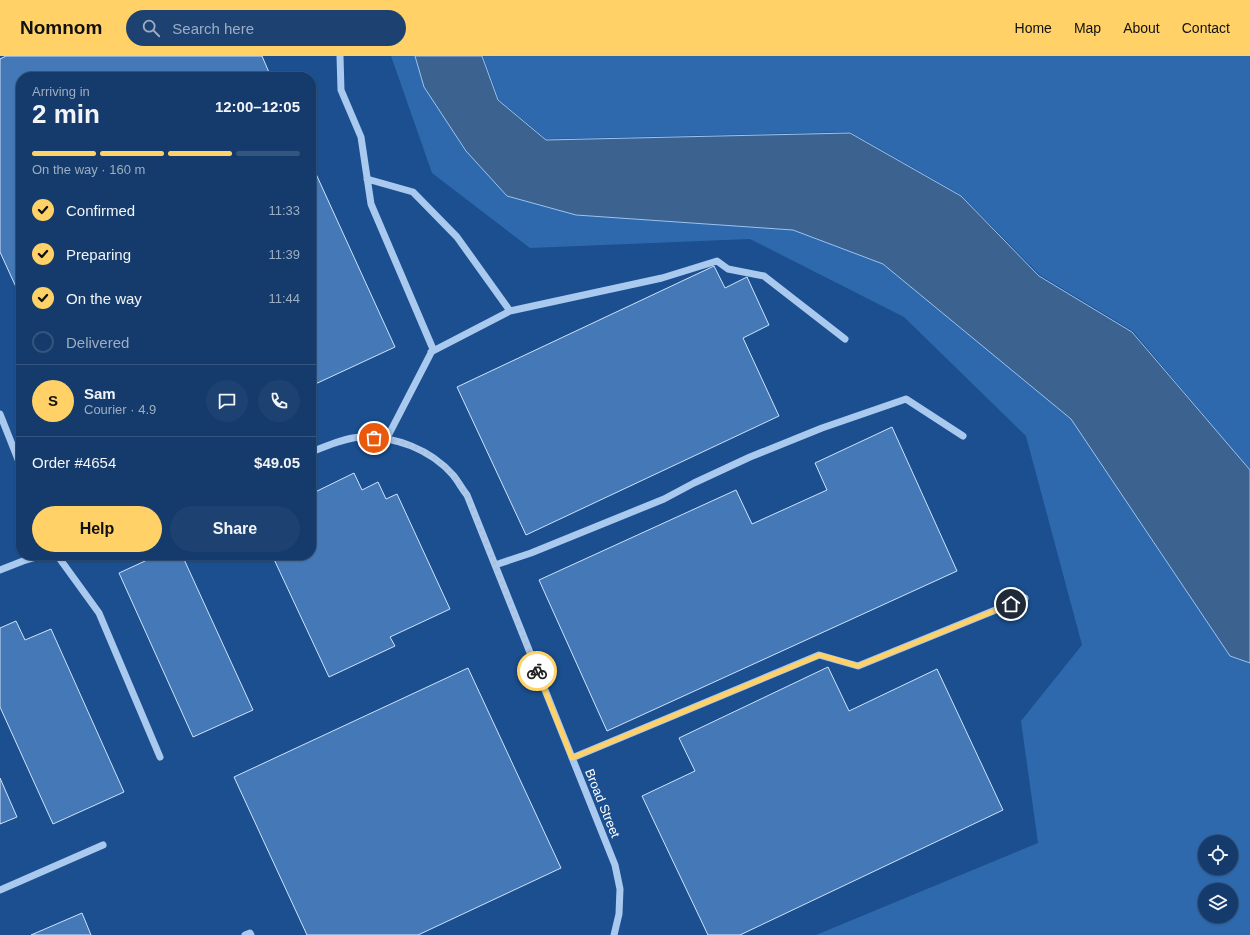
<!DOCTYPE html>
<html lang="en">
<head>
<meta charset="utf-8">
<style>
  :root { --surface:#143b6b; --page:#1d4271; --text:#f1f3f6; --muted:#9dadc1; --line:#33557e; --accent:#ffd166 }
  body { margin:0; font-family:Helvetica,sans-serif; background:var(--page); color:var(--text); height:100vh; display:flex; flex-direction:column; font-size:15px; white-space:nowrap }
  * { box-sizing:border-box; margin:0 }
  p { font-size:13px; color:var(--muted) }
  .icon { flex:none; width:22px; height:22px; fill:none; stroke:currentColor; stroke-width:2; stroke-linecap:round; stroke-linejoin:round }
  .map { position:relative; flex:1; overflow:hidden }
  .panel { position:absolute; left:16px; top:16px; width:300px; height:488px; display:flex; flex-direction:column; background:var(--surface); border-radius:16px; box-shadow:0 1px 3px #0004,0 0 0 1px var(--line) }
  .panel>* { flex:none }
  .controls { position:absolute; left:1198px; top:779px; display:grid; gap:8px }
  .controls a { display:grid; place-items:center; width:40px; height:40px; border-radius:50%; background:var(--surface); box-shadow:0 1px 3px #0004,0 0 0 1px var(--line); font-size:20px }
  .pin { position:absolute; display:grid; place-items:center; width:34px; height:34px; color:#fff; margin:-17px; border:2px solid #fff; border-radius:50%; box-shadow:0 1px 4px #0007 }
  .courier { position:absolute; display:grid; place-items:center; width:40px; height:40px; margin:-20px; border:3px solid #ffd166; border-radius:50%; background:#fff; color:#222; box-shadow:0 1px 5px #0007 }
  .summary em { font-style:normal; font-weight:600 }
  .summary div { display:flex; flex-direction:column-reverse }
  .summary { display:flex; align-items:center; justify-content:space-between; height:68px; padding:0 16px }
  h1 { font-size:26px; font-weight:600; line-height:30px }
  .bar { display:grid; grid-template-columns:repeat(4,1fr); gap:6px 4px; align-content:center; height:48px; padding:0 16px }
  .bar i { height:5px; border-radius:3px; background:var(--line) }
  .bar .active { background:var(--accent) }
  .bar p { grid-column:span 4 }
  .line { display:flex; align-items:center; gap:10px; padding:0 16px; border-top:1px solid var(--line) }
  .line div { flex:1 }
  .round { display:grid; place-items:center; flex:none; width:42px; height:42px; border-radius:21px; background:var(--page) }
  ol { padding:0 16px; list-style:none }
  li { display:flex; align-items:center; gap:12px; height:44px }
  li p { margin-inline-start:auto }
  li .icon { padding:4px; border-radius:50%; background:var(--accent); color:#111; stroke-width:4 }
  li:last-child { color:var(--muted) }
  li i { width:22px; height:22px; border:2px solid var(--line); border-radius:50% }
  .primary-button { display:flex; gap:8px; margin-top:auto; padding:8px 16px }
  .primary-button a { flex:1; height:46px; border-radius:24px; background:var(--accent); color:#111; font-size:16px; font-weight:600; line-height:46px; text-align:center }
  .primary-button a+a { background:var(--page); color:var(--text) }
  header { display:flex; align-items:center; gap:24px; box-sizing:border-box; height:56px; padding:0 20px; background:var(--accent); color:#111 }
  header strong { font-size:19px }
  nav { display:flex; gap:22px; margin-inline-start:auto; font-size:14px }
  .search { width:280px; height:36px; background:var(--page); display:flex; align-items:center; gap:10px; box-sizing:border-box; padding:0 14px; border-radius:22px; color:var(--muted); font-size:15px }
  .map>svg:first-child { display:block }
</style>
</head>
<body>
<header>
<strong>Nomnom</strong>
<div class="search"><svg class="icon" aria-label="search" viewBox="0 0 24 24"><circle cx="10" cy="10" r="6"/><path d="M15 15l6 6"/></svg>Search here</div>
<nav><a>Home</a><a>Map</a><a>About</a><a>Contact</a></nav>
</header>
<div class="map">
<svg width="1250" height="879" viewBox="0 0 1250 879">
  <rect width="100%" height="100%" fill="#1b4f8f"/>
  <path fill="#2e69ad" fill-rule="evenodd" d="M 391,0 L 415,0 L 424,31 L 507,140 L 576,159 L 793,174 L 883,208 L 1071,363 L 1230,600 L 1250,607 L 1250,879 L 816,879 L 1038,787 L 1021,665 L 1082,589 L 1026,380 L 904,261 L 750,183 L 530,192 L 432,117 ZM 1205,786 L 1231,786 L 1231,812 L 1205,812 ZM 1205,834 L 1231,834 L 1231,860 L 1205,860 Z
    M 483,0 L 1250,0 L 1250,414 L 1133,275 L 1040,219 L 961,139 L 850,76 L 546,83 L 499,44 Z"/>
  <path fill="#3c6290" stroke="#9cc4f0" d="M 415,0 L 482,0 L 498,44 L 546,84 L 850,77 L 961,140 L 1039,220 L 1132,276 L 1250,414 L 1250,607 L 1230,600 L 1071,363 L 883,208 L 793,174 L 576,159 L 507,140 L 466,95 L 424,31 Z"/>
  <path fill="#4478b7" stroke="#cfe3fa" d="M 6,0 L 262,0 L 271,21 L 21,21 L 21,242 L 0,196 L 0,3 Z
    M 311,107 L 395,291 L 311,330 Z
    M 714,210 L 725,232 L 747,221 L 769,269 L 743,282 L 779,360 L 526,479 L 457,331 Z
    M 892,371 L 957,515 L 607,675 L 539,524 L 736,434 L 752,468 L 827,434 L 815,407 Z
    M 354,417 L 362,434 L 378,426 L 386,443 L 397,438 L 450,553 L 390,581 L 395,590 L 329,621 L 272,499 L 311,499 L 311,438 Z
    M 158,499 L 182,499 L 253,654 L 193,681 L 119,517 Z
    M 16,565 L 25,584 L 51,573 L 124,736 L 53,768 L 0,651 L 0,572 Z
    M 828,611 L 849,655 L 937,613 L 1003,754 L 740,879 L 708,879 L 642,740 L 695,715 L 679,682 Z
    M 468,612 L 561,812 L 418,879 L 307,879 L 234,721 Z
    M 0,722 L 17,761 L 0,768 Z
    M 82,857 L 91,879 L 31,879 Z"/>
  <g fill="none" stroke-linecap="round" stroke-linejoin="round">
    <path stroke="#a9c9ee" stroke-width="7" d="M 340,0 L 341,34 L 361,81 L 371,148 L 433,293 L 387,382
      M 367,123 L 413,136 L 457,181 L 510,255 L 662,222 L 717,205 L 728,213 L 764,220 L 845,283
      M 431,296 L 510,255
      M 0,358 L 21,411
      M 311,396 C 327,390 344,382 361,381 C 395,380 430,393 453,419 C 458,425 462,433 467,439 L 615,809 L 620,833 L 619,858 L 614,879
      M 57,499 L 99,557 L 160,701
      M 495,509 L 531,497 L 664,443 L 694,427 L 750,401 L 822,372 L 906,343 L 963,380
      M 0,514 L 23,505 L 43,499
      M 572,702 L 819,599 L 858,610 L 1025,542
      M 0,834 L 103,789
      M 245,879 L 250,877 L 251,879"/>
  </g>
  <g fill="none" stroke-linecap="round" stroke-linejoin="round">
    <path stroke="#afc1d8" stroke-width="4" stroke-dasharray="0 7.2" d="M 374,382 C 404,383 433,396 453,419 C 458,425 462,433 467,439 L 537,615"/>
    <path stroke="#ffd166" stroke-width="5" d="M 537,615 L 572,702 L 820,599 L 858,610 L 1011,548"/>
  </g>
  <g text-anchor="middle" stroke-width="3" stroke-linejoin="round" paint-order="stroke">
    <g font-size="13" fill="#fff" stroke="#1b4f8f">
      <text transform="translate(603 747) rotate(68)" y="5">Broad Street</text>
    </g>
  </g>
</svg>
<div class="controls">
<a><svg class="icon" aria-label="locate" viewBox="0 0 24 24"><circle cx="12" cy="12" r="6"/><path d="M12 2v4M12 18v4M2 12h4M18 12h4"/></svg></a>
<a><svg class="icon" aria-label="layers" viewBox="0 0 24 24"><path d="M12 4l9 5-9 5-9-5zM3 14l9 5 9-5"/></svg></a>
</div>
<div class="pin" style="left:374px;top:382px;background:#ea580c"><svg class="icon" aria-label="bag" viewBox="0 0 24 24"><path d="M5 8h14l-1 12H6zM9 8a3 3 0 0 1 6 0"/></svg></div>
<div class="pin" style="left:1011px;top:548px;background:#1f2937"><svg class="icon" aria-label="home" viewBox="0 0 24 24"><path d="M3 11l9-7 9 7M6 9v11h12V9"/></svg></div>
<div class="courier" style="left:537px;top:615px"><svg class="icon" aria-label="bike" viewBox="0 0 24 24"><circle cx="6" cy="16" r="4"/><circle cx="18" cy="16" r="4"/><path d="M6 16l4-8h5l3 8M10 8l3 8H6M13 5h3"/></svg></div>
<section class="panel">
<div class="summary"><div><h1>2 min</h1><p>Arriving in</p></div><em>12:00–12:05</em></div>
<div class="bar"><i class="active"></i><i class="active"></i><i class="active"></i><i></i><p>On the way · 160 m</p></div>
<ol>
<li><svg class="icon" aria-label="check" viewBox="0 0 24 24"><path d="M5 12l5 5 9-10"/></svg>Confirmed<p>11:33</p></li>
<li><svg class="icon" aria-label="check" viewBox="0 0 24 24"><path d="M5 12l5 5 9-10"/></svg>Preparing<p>11:39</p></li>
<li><svg class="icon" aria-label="check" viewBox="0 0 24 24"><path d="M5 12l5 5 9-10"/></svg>On the way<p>11:44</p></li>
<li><i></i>Delivered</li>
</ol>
<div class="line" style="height:72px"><b class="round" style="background:var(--accent);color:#111">S</b><div><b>Sam</b><p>Courier · 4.9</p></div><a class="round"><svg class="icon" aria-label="chat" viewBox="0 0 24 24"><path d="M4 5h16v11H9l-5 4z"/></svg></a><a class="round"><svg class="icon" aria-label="phone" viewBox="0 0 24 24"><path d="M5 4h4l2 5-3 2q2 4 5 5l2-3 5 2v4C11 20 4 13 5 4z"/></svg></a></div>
<div class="line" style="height:52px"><div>Order #4654</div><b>$49.05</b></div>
<div class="primary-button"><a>Help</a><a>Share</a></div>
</section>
</div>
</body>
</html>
